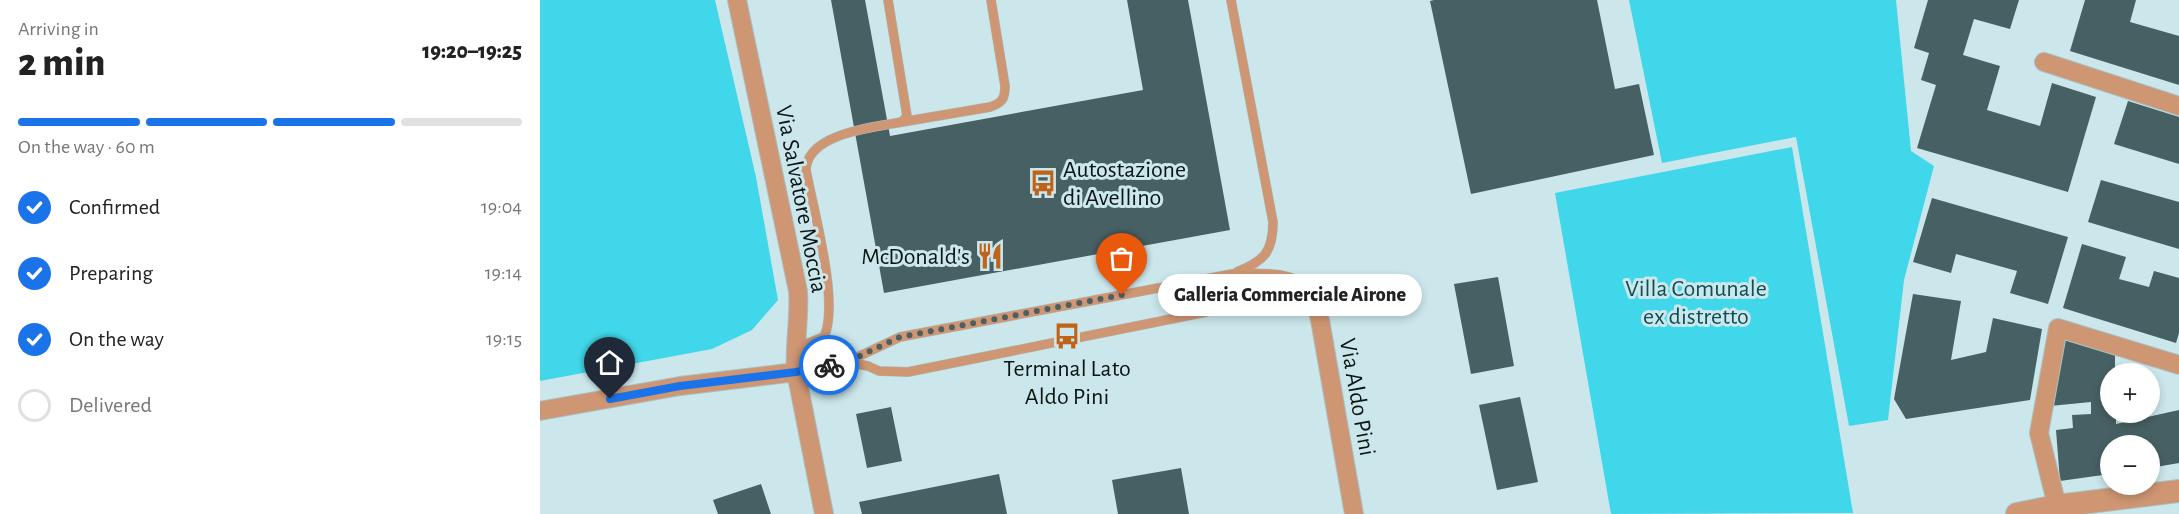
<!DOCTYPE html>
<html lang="en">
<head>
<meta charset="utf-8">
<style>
  :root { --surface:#fff; --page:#f2f2f2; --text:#222; --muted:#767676; --line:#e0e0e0; --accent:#1a73e8 }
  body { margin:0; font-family:"Alegreya Sans",sans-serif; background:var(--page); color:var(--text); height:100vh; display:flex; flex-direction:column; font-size:22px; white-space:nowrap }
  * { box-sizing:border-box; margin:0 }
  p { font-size:20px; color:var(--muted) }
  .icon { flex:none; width:33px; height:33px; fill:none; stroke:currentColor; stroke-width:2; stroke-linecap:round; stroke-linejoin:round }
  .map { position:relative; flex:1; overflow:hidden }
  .side { display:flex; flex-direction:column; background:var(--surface); width:540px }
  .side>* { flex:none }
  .fabs { position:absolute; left:1560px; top:363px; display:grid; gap:12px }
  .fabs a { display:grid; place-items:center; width:60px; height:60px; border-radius:50%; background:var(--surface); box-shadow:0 3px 9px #0003; font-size:30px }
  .pin { position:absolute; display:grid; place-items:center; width:51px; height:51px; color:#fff; margin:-62px -26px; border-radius:50% 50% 50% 0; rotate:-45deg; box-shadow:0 0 6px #0007 }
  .pin .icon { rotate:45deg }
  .courier { position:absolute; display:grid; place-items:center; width:60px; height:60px; margin:-30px; border:4px solid #1a73e8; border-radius:50%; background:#fff; color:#222; box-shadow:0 2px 8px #0007 }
  .bubble { position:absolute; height:42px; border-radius:21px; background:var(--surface); box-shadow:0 3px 9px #0003; font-size:20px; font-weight:800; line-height:42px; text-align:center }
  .summary em { font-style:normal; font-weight:800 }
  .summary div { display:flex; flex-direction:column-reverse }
  .summary { display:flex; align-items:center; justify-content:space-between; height:102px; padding:0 18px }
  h1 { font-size:39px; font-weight:800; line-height:45px }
  .bar { display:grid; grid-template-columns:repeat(4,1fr); gap:9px 6px; align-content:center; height:72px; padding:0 18px }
  .bar i { height:8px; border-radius:4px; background:var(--line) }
  .bar .selected { background:var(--accent) }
  .bar p { grid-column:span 4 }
  ol { padding:0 18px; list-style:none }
  li { display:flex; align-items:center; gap:18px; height:66px }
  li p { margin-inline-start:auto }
  li .icon { padding:6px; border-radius:50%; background:var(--accent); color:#fff; stroke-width:4 }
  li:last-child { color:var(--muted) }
  li i { width:33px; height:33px; border:3px solid var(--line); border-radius:50% }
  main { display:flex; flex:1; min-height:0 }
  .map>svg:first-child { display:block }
</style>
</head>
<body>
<main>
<section class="side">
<div class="summary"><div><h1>2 min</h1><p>Arriving in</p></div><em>19:20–19:25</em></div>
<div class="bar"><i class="selected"></i><i class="selected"></i><i class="selected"></i><i></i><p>On the way · 60 m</p></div>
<ol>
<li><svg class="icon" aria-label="check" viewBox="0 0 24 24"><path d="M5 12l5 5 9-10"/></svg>Confirmed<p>19:04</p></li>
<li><svg class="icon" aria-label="check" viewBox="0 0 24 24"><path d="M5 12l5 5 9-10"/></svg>Preparing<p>19:14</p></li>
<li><svg class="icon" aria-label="check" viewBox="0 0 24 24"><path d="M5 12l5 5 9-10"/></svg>On the way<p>19:15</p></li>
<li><i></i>Delivered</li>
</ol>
</section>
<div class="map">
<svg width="1639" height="514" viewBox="0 0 1639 514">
  <rect width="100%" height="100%" fill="#cbe7eb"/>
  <path fill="#3fd7e9" d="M 0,0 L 175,0 L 216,177 L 238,300 L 212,330 L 172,349 L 0,381 Z
    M 1089,0 L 1356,0 L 1371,151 L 1394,166 L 1364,280 L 1348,420 L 1309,426 L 1256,137 L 1122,163 Z
    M 1252,147 L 1313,513 L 1071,514 L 1015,193 Z"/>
  <path fill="#476063" d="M 291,0 L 325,0 L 350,136 L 603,90 L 587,0 L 648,0 L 690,230 L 344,293 Z
    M 894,0 L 1057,0 L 1075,89 L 1099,84 L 1114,155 L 931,194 L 890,1 Z
    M 1388,0 L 1479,0 L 1470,29 L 1434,19 L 1423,55 L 1460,66 L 1447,110 L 1500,126 L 1512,83 L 1556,97 L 1528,192 L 1377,148 L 1396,85 L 1381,80 L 1389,53 L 1374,48 Z
    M 1545,0 L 1596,0 L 1590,22 L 1639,36 L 1639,85 L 1530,51 Z
    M 1588,101 L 1639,117 L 1639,164 L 1574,144 Z
    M 1561,180 L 1639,202 L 1639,249 L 1548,222 Z
    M 1392,198 L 1528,237 L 1508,304 L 1470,293 L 1477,271 L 1416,254 L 1411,273 L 1373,262 Z
    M 1542,244 L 1586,257 L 1579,279 L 1609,287 L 1614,271 L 1639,278 L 1639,333 L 1636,343 L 1523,308 Z
    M 958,277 L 974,366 L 931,374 L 914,284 Z
    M 1373,294 L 1421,301 L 1411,360 L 1446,352 L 1453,318 L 1502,329 L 1490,400 L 1366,419 L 1354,399 Z
    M 1520,335 L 1575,350 L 1575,374 L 1570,374 L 1570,412 L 1576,412 L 1576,424 L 1639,410 L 1639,463 L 1610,468 L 1610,446 L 1570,446 L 1570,474 L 1520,481 L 1516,430 L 1533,428 L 1532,415 L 1551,414 L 1551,402 L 1510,406 Z
    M 980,397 L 998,482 L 957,490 L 939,405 Z
    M 351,407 L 362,461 L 327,468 L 316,414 Z
    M 641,468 L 649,514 L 578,514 L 572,480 Z
    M 459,474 L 467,514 L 322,514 L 319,502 Z
    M 221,484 L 231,514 L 178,514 L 173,500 Z"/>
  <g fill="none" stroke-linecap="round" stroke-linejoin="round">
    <g stroke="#a8c1c5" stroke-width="10">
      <path id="service" d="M 691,0 L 733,222 C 733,252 724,261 697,272
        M 362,122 L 450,107 C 462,103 465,99 465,86 L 451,0
        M 255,344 L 269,343 L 284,337 C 300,303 273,209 266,170 C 267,133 335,127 362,122 L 367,116 L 348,0
        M 307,362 L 328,366 L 339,371 L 368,372 L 666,312 C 688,304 703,287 723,274
        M 256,372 L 309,361 L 360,337 L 692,274 C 723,274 747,269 772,290"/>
    </g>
    <g stroke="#a8c1c5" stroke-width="20">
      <path id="minor" d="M 197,0 L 258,291 C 260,318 254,345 256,372 L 284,514
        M 1504,62 L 1639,106
        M 772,290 L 780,320 L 814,514
        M 0,411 L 140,386 L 256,372
        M 1517,506 L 1499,433 L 1518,328 L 1639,365"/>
    </g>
    <g stroke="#a8c1c5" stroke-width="24">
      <path id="tertiary" d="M 1477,514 L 1517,506 L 1639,491"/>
    </g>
    <use href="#service" stroke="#cf9673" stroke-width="9"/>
    <use href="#minor" stroke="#cf9673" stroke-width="18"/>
    <use href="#tertiary" stroke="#cf9673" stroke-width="22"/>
  </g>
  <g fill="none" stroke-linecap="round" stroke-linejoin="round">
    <path stroke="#4e5e61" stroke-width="6" stroke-dasharray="0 10.8" d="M 289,365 L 309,361 L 360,337 L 582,295"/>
    <path stroke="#1a73e8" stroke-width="8" d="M 70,399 L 140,386 L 256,372 L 289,365"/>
  </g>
  <defs>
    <g id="bus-bare" transform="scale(2.07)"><path d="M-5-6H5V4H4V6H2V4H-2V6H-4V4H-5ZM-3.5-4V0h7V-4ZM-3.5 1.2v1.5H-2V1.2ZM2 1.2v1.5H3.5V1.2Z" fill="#c06217" stroke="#cbe7eb" stroke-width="2.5" paint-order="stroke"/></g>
    <g id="restaurant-bare" transform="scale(2.07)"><path d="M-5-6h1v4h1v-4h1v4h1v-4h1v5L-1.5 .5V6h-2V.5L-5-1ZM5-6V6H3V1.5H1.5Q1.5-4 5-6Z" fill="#c06217" stroke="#cbe7eb" stroke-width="2.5" paint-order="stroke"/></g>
  </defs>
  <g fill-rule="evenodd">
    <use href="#bus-bare" x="503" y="183"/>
    <use href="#restaurant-bare" x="450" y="256"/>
    <use href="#bus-bare" x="527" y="336"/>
  </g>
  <g text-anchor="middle" stroke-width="6" stroke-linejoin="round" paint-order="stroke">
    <g font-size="24" fill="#0b1516" stroke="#cbe7eb" text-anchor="start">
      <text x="523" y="177">Autostazione<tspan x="523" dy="28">di Avellino</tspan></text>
      <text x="430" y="264" text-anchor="end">McDonald's</text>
      <text x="527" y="376" text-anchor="middle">Terminal Lato<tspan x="527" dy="28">Aldo Pini</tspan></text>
    </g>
    <g font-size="24" fill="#0b1516" stroke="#cbe7eb">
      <text transform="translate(262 199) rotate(79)" y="8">Via Salvatore Moccia</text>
      <text transform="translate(818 397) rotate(80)" y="8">Via Aldo Pini</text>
    </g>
    <g font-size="24" fill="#0c4f56" stroke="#cbe7eb">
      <text x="1156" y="296">Villa Comunale<tspan x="1156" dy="28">ex distretto</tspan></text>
    </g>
  </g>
</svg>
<div class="fabs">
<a>+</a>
<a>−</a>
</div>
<div class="pin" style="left:582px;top:295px;background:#ea580c"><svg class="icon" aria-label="bag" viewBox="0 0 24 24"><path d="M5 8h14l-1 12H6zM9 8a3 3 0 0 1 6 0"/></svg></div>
<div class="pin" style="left:70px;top:399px;background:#1f2937"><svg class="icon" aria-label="home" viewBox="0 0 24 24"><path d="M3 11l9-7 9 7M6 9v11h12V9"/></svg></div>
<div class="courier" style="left:289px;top:365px"><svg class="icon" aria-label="bike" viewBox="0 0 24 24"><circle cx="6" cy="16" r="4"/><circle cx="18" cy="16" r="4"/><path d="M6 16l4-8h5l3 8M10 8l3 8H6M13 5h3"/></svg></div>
<div class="bubble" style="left:618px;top:274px;width:264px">Galleria Commerciale Airone</div>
</div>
</main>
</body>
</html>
